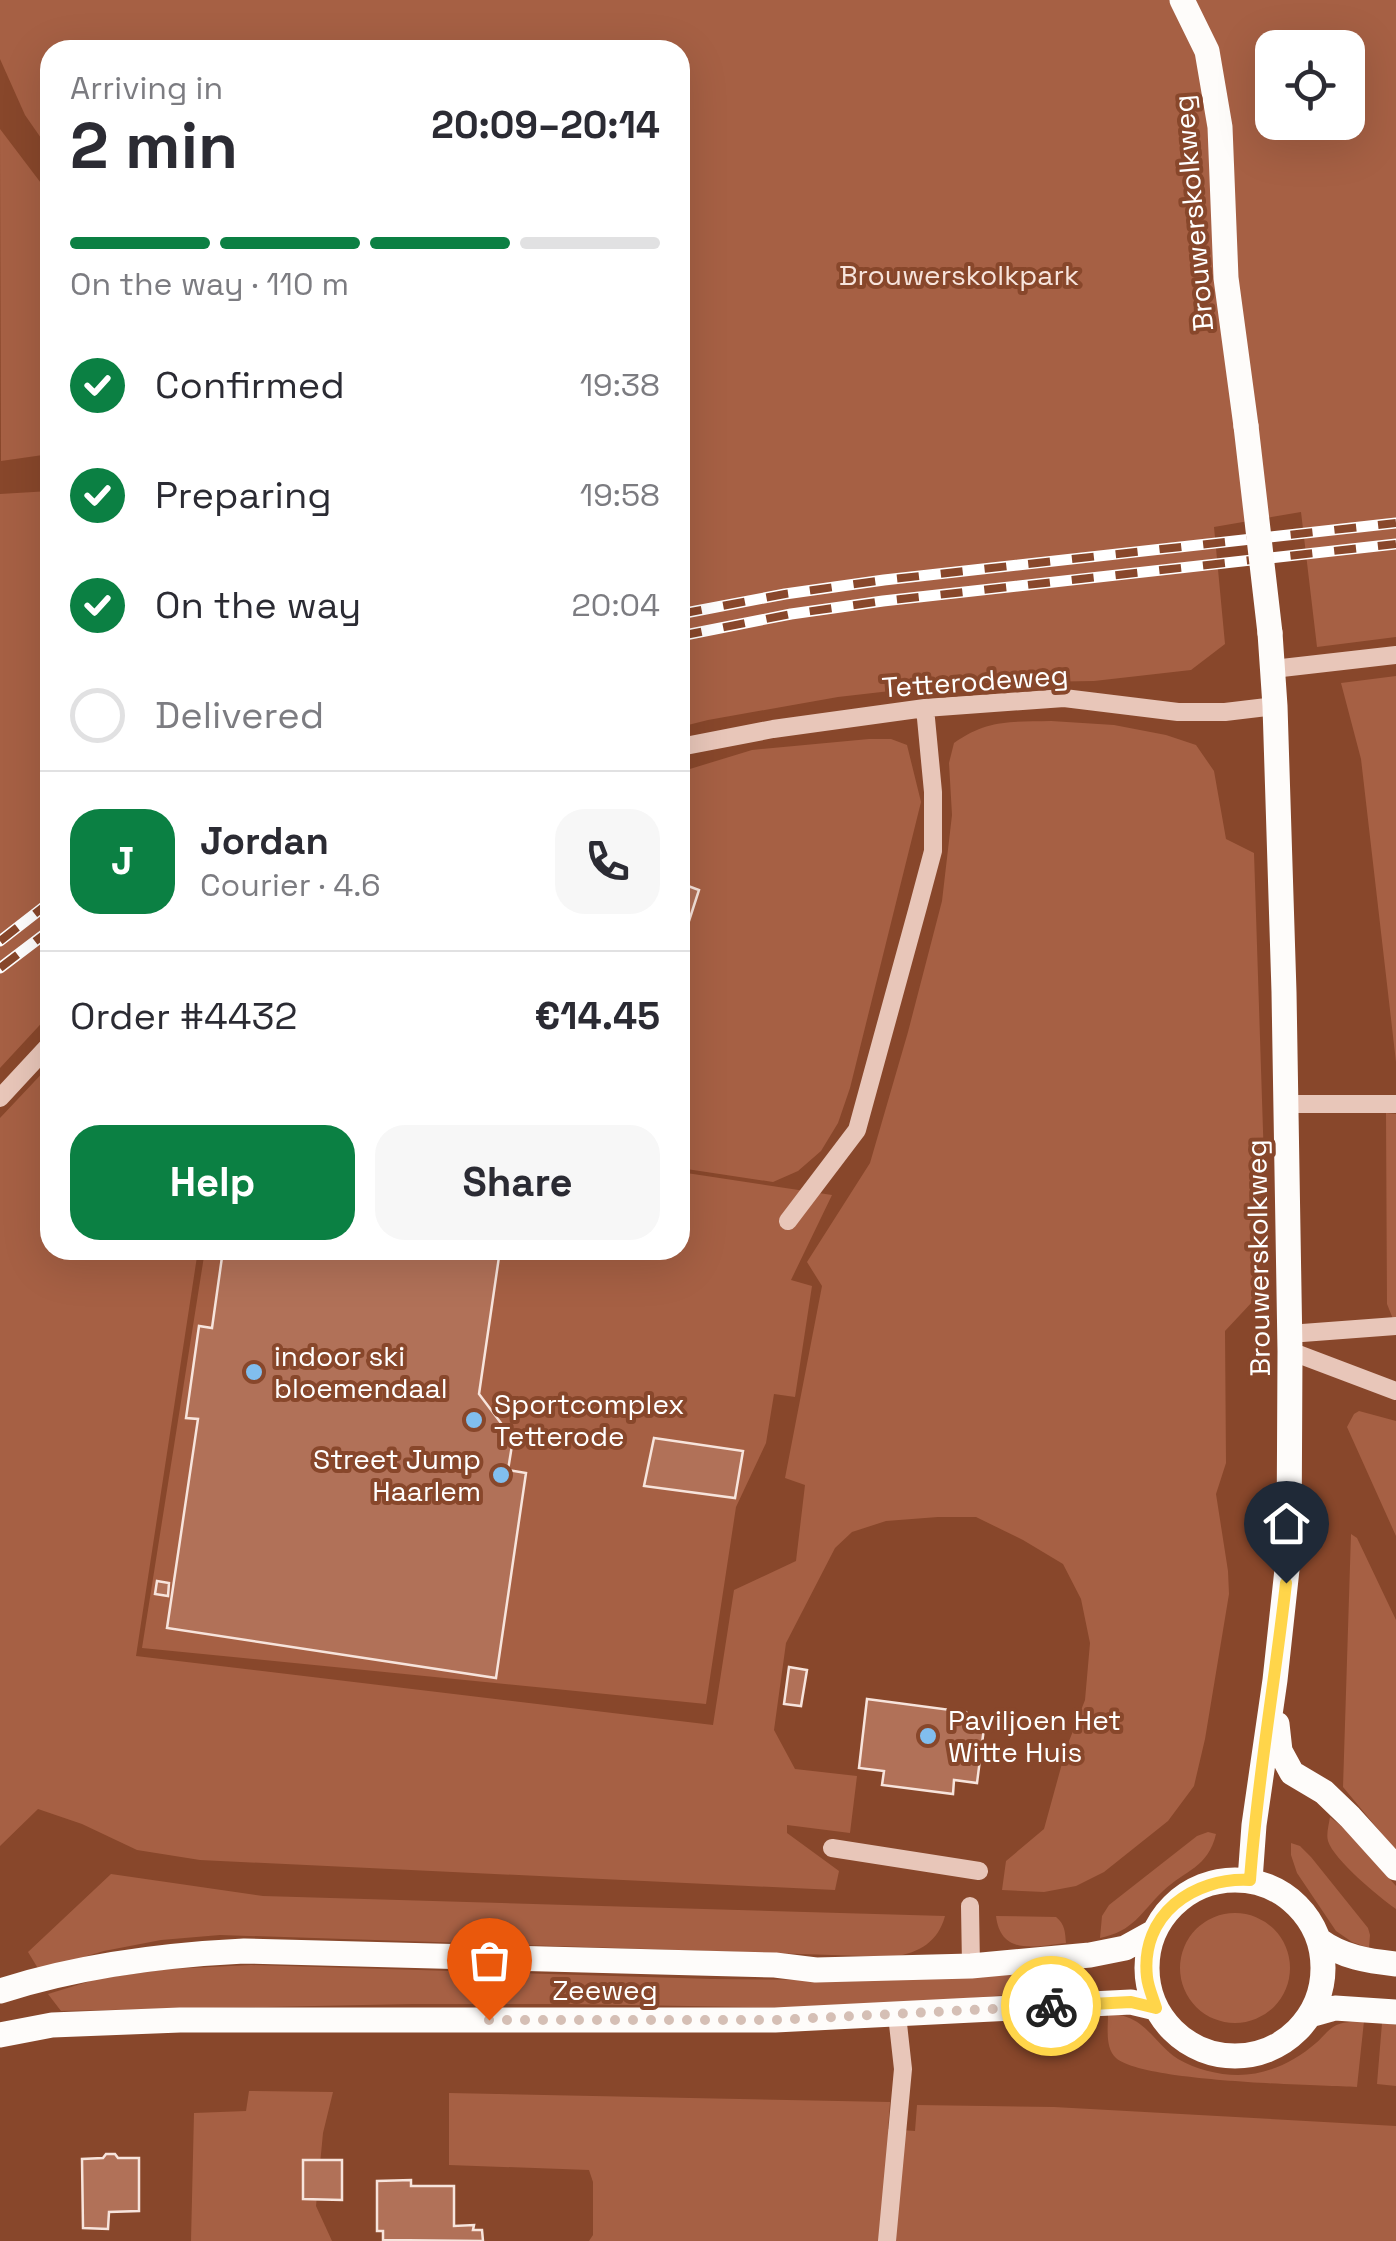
<!DOCTYPE html>
<html lang="en">
<head>
<meta charset="utf-8">
<style>
  :root { --surface:#fff; --page:#f7f7f7; --text:#2b2b33; --muted:#7c7c81; --line:#e1e1e2; --accent:#0b8043 }
  body { margin:0; font-family:"Space Grotesk",sans-serif; background:var(--page); color:var(--text); height:100vh; display:flex; flex-direction:column; font-size:38px; white-space:nowrap }
  * { box-sizing:border-box; margin:0 }
  p { font-size:32px; color:var(--muted) }
  .icon { flex:none; width:55px; height:55px; fill:none; stroke:currentColor; stroke-width:2; stroke-linecap:round; stroke-linejoin:round }
  .map { position:relative; flex:1; overflow:hidden }
  .side { position:absolute; left:40px; top:40px; width:650px; height:1220px; display:flex; flex-direction:column; background:var(--surface); border-radius:30px; box-shadow:0 10px 40px #0002 }
  .side>* { flex:none }
  .fabs { position:absolute; left:1255px; top:30px; display:grid; gap:20px }
  .fabs a { display:grid; place-items:center; width:110px; height:110px; border-radius:20px; background:var(--surface); box-shadow:0 10px 40px #0002; font-size:50px }
  .pin { position:absolute; display:grid; place-items:center; width:85px; height:85px; color:#fff; margin:-102px -42px; border-radius:50% 50% 50% 0; rotate:-45deg; box-shadow:0 0 10px #0007 }
  .pin .icon { rotate:45deg }
  .courier { position:absolute; display:grid; place-items:center; width:100px; height:100px; margin:-50px; border:8px solid #ffd54a; border-radius:50%; background:#fff; color:#222; box-shadow:0 2px 12px #0007 }
  .overview em { font-style:normal; font-weight:700 }
  .overview div { display:flex; flex-direction:column-reverse }
  .overview { display:flex; align-items:center; justify-content:space-between; height:170px; padding:0 30px }
  h1 { font-size:65px; font-weight:700; line-height:75px }
  .bar { display:grid; grid-template-columns:repeat(4,1fr); gap:15px 10px; align-content:center; height:120px; padding:0 30px }
  .bar i { height:12px; border-radius:8px; background:var(--line) }
  .bar .current { background:var(--accent) }
  .bar p { grid-column:span 4 }
  .line { display:flex; align-items:center; gap:25px; padding:0 30px; border-top:2px solid var(--line) }
  .line div { flex:1 }
  .round { display:grid; place-items:center; flex:none; width:105px; height:105px; border-radius:30px; background:var(--page) }
  ol { padding:0 30px; list-style:none }
  li { display:flex; align-items:center; gap:30px; height:110px }
  li p { margin-inline-start:auto }
  li .icon { padding:10px; border-radius:50%; background:var(--accent); color:#fff; stroke-width:4 }
  li:last-child { color:var(--muted) }
  li i { width:55px; height:55px; border:5px solid var(--line); border-radius:50% }
  .action { display:flex; gap:20px; margin-top:auto; padding:20px 30px }
  .action a { flex:1; height:115px; border-radius:30px; background:var(--accent); color:#fff; font-size:40px; font-weight:700; line-height:115px; text-align:center }
  .action a+a { background:var(--page); color:var(--text) }
  .map>svg:first-child { display:block }
</style>
</head>
<body>
<div class="map">
<svg width="1396" height="2241" viewBox="0 0 1396 2241">
  <rect width="100%" height="100%" fill="#88472b"/>
  <path fill="#a66044" fill-rule="evenodd" d="M 0,0 L 1396,0 L 1396,637 L 1317,647 L 1301,512 L 1214,527 L 1225,644 L 1191,670 L 1094,681 L 960,683 L 838,697 L 708,720 L 680,727 L 680,50 L 50,50 L 50,151 L 25,115 L 0,59 ZM 1272,48 L 1348,48 L 1348,122 L 1272,122 Z
    M 0,129 L 50,195 L 50,454 L 1,461 Z
    M 50,491 L 50,1014 L 0,1068 L 0,494 Z
    M 1396,676 L 1396,1062 L 1361,759 L 1341,683 Z
    M 1051,721 L 1114,725 L 1166,735 L 1196,745 L 1214,771 L 1226,839 L 1254,853 L 1268,1285 L 1225,1331 L 1226,1463 L 1216,1494 L 1228,1571 L 1229,1594 L 1205,1739 L 1194,1786 L 1168,1821 L 1104,1872 L 1076,1886 L 1044,1892 L 1002,1890 L 1006,1861 L 1044,1829 L 1066,1749 L 1085,1700 L 1090,1643 L 1081,1599 L 1063,1564 L 1023,1540 L 976,1517 L 938,1517 L 886,1521 L 852,1532 L 835,1548 L 786,1643 L 774,1730 L 795,1769 L 857,1776 L 850,1833 L 787,1825 L 787,1833 L 839,1871 L 835,1890 L 200,1860 L 137,1850 L 82,1824 L 38,1809 L 0,1846 L 0,1118 L 50,1065 L 50,1250 L 198,1250 L 136,1656 L 713,1725 L 734,1590 L 796,1561 L 805,1485 L 785,1478 L 822,1286 L 807,1262 L 870,1163 L 908,1032 L 942,901 L 952,815 L 949,763 L 954,743 C 988,719 1011,722 1051,721 Z
    M 869,739 L 891,739 L 907,745 L 921,802 L 850,1088 L 838,1123 L 821,1151 L 798,1171 L 773,1182 L 680,1168 L 680,772 L 752,750 Z
    M 1386,1113 L 1396,1114 L 1396,1318 L 1393,1319 L 1387,1304 Z
    M 680,1172 L 832,1195 L 791,1280 L 812,1286 L 795,1397 L 774,1394 L 766,1443 L 736,1507 L 706,1704 L 142,1648 L 205,1250 L 680,1250 Z
    M 1359,1411 L 1396,1421 L 1396,1536 L 1347,1427 L 1354,1414 Z
    M 1351,1534 L 1357,1538 L 1396,1620 L 1396,1851 L 1343,1787 Z
    M 1330,1817 L 1345,1829 L 1396,1886 L 1396,1909 C 1379,1897 1334,1860 1328,1841 C 1326,1834 1329,1824 1330,1817 Z
    M 1208,1832 L 1216,1834 C 1208,1868 1185,1870 1163,1891 C 1140,1913 1134,1931 1100,1938 L 1102,1916 L 1109,1905 L 1197,1836 Z
    M 1291,1843 L 1300,1846 L 1311,1857 L 1368,1928 L 1370,1935 L 1369,1948 L 1352,1942 L 1336,1931 L 1297,1873 L 1291,1855 Z
    M 111,1874 L 263,1896 L 945,1916 C 938,1942 920,1952 894,1957 L 220,1935 L 161,1940 L 104,1951 L 39,1970 L 28,1952 Z
    M1180 1968a55 55 0 1 1 110 0a55 55 0 1 1-110 0Z
    M 996,1916 L 1056,1917 C 1065,1924 1065,1932 1066,1943 C 1037,1946 1001,1957 996,1916 Z
    M 251,1965 L 712,1979 L 840,1980 L 1067,1971 L 1067,1990 L 911,2003 L 802,2008 L 566,2004 L 412,2004 L 61,2011 L 48,1994 L 97,1979 L 169,1969 Z
    M 1108,2014 C 1145,2014 1152,2042 1178,2059 C 1195,2069 1218,2075 1238,2075 C 1267,2075 1294,2062 1316,2043 C 1322,2038 1327,2031 1333,2027 C 1342,2021 1353,2022 1364,2021 L 1357,2087 C 1314,2085 1143,2082 1116,2058 C 1105,2048 1108,2028 1108,2014 Z
    M 1382,2023 L 1396,2025 L 1396,2086 L 1377,2084 Z
    M 249,2091 L 333,2092 L 323,2133 L 316,2206 L 332,2241 L 191,2241 L 194,2113 L 246,2111 Z
    M 449,2093 L 890,2102 L 888,2129 L 915,2131 L 917,2105 L 1054,2107 L 1396,2126 L 1396,2241 L 589,2241 L 593,2235 L 593,2182 L 589,2170 L 449,2165 Z"/>
  <path fill="#b17158" stroke="#f7e4dc" stroke-width="2.5" d="M 680,883 L 699,890 L 689,921 L 680,919 Z
    M 223,1250 L 500,1250 L 479,1394 L 513,1439 L 508,1470 L 526,1473 L 496,1678 L 167,1628 L 198,1419 L 186,1418 L 199,1326 L 212,1328 Z
    M 654,1438 L 743,1451 L 735,1498 L 644,1486 Z
    M 157,1581 L 169,1583 L 168,1596 L 155,1594 Z
    M 789,1667 L 807,1670 L 801,1706 L 784,1704 Z
    M 867,1699 L 966,1712 L 965,1726 L 984,1728 L 977,1783 L 954,1780 L 953,1794 L 882,1785 L 884,1771 L 859,1768 Z
    M 106,2154 L 115,2154 L 118,2158 L 139,2158 L 139,2211 L 109,2212 L 108,2229 L 83,2228 L 82,2159 L 103,2158 Z
    M 303,2160 L 342,2160 L 342,2200 L 303,2199 Z
    M 411,2180 L 411,2186 L 454,2186 L 454,2226 L 474,2225 L 473,2230 L 482,2230 L 483,2241 L 383,2240 L 383,2231 L 377,2231 L 377,2181 Z"/>
  <g fill="none" stroke-linecap="round" stroke-linejoin="round">
    <path stroke="#e8c6b9" stroke-width="18" d="M 1273,669 L 1396,655
      M 680,747 L 773,729 L 925,708 L 1064,698 L 1178,712 L 1225,712 L 1275,706
      M 0,1098 L 50,1044
      M 1285,1104 L 1396,1104
      M 788,1221 L 857,1130 L 918,907 L 933,851 L 933,792 L 925,708
      M 1289,1334 L 1396,1326
      M 1290,1351 L 1396,1391
      M 832,1848 L 979,1871
      M 970,1906 L 971,1966
      M 887,2241 L 903,2069 L 897,2015"/>
    <path stroke="#fefcfa" stroke-width="25" d="M 1182,0 L 1207,51 L 1220,127 L 1226,278 L 1246,426
      M 1277,1724 L 1280,1751 L 1292,1773 L 1324,1792 L 1350,1817 L 1396,1868
      M 1250,1880 L 1254,1825 L 1275,1680 L 1289,1551 L 1290,1351 L 1284,992 L 1275,706 L 1270,633
      M1147 1968a88 88 0 1 1 176 0a88 88 0 1 1-176 0Z
      M 1319,1940 C 1342,1957 1368,1961 1396,1964
      M 0,1991 C 78,1966 162,1955 244,1951 L 775,1965 L 816,1970 L 971,1966 L 1090,1955 L 1125,1948 L 1154,1932
      M 1310,2015 L 1335,2008 L 1396,2012
      M 0,2035 L 52,2025 L 180,2020 L 775,2020 L 1131,2002 L 1156,2008"/>
    <g stroke="#fff" stroke-width="11">
      <path id="rail" d="M 680,614 L 785,594 L 884,580 L 1396,523
        M 680,636 L 791,614 L 883,601 L 1396,544
        M 0,941 L 50,902
        M 0,968 L 50,930"/>
    </g>
    <use href="#rail" stroke="#88472b" stroke-width="8" stroke-dasharray="22" stroke-linecap="butt"/>
    <path stroke="#fefcfa" stroke-width="25" d="M 1246,426 L 1270,633"/>
  </g>
  <g fill="none" stroke-linecap="round" stroke-linejoin="round">
    <path stroke="#d5bfb5" stroke-width="10" stroke-dasharray="0 18" d="M 489,2020 L 775,2020 L 1051,2006"/>
    <path stroke="#ffd54a" stroke-width="12" d="M 1051,2006 L 1131,2002 L 1156,2008 C 1153,1998 1148,1987 1147,1977 C 1140,1915 1193,1877 1250,1880 C 1257,1781 1275,1682 1286,1583"/>
  </g>
  <g fill="#81beee" stroke="#88472b" stroke-width="4">
    <circle cx="254" cy="1372" r="10"/>
    <circle cx="474" cy="1420" r="10"/>
    <circle cx="501" cy="1475" r="10"/>
    <circle cx="928" cy="1736" r="10"/>
  </g>
  <g text-anchor="middle" stroke-width="8" stroke-linejoin="round" paint-order="stroke">
    <g font-size="28" fill="#fff" stroke="#88472b">
      <text transform="translate(1193 213) rotate(-95)" y="10">Brouwerskolkweg</text>
      <text transform="translate(975 681) rotate(-4)" y="10">Tetterodeweg</text>
      <text transform="translate(1258 1258) rotate(-91)" y="10">Brouwerskolkweg</text>
      <text x="605" y="2000">Zeeweg</text>
    </g>
    <g font-size="28" fill="#f7e4dc" stroke="#88472b">
      <text x="959" y="285">Brouwerskolkpark</text>
    </g>
    <g font-size="28" fill="#fff" stroke="#88472b" text-anchor="start">
      <text x="274" y="1366">indoor ski<tspan x="274" dy="32">bloemendaal</tspan></text>
      <text x="494" y="1414">Sportcomplex<tspan x="494" dy="32">Tetterode</tspan></text>
      <text x="481" y="1469" text-anchor="end">Street Jump<tspan x="481" dy="32">Haarlem</tspan></text>
      <text x="948" y="1730">Paviljoen Het<tspan x="948" dy="32">Witte Huis</tspan></text>
    </g>
  </g>
</svg>
<div class="fabs">
<a><svg class="icon" aria-label="locate" viewBox="0 0 24 24"><circle cx="12" cy="12" r="6"/><path d="M12 2v4M12 18v4M2 12h4M18 12h4"/></svg></a>
</div>
<div class="pin" style="left:489px;top:2020px;background:#ea580c"><svg class="icon" aria-label="bag" viewBox="0 0 24 24"><path d="M5 8h14l-1 12H6zM9 8a3 3 0 0 1 6 0"/></svg></div>
<div class="pin" style="left:1286px;top:1583px;background:#1f2937"><svg class="icon" aria-label="home" viewBox="0 0 24 24"><path d="M3 11l9-7 9 7M6 9v11h12V9"/></svg></div>
<div class="courier" style="left:1051px;top:2006px"><svg class="icon" aria-label="bike" viewBox="0 0 24 24"><circle cx="6" cy="16" r="4"/><circle cx="18" cy="16" r="4"/><path d="M6 16l4-8h5l3 8M10 8l3 8H6M13 5h3"/></svg></div>
<section class="side">
<div class="overview"><div><h1>2 min</h1><p>Arriving in</p></div><em>20:09–20:14</em></div>
<div class="bar"><i class="current"></i><i class="current"></i><i class="current"></i><i></i><p>On the way · 110 m</p></div>
<ol>
<li><svg class="icon" aria-label="check" viewBox="0 0 24 24"><path d="M5 12l5 5 9-10"/></svg>Confirmed<p>19:38</p></li>
<li><svg class="icon" aria-label="check" viewBox="0 0 24 24"><path d="M5 12l5 5 9-10"/></svg>Preparing<p>19:58</p></li>
<li><svg class="icon" aria-label="check" viewBox="0 0 24 24"><path d="M5 12l5 5 9-10"/></svg>On the way<p>20:04</p></li>
<li><i></i>Delivered</li>
</ol>
<div class="line" style="height:180px"><b class="round" style="background:var(--accent);color:#fff">J</b><div><b>Jordan</b><p>Courier · 4.6</p></div><a class="round"><svg class="icon" aria-label="phone" viewBox="0 0 24 24"><path d="M5 4h4l2 5-3 2q2 4 5 5l2-3 5 2v4C11 20 4 13 5 4z"/></svg></a></div>
<div class="line" style="height:130px"><div>Order #4432</div><b>€14.45</b></div>
<div class="action"><a>Help</a><a>Share</a></div>
</section>
</div>
</body>
</html>
